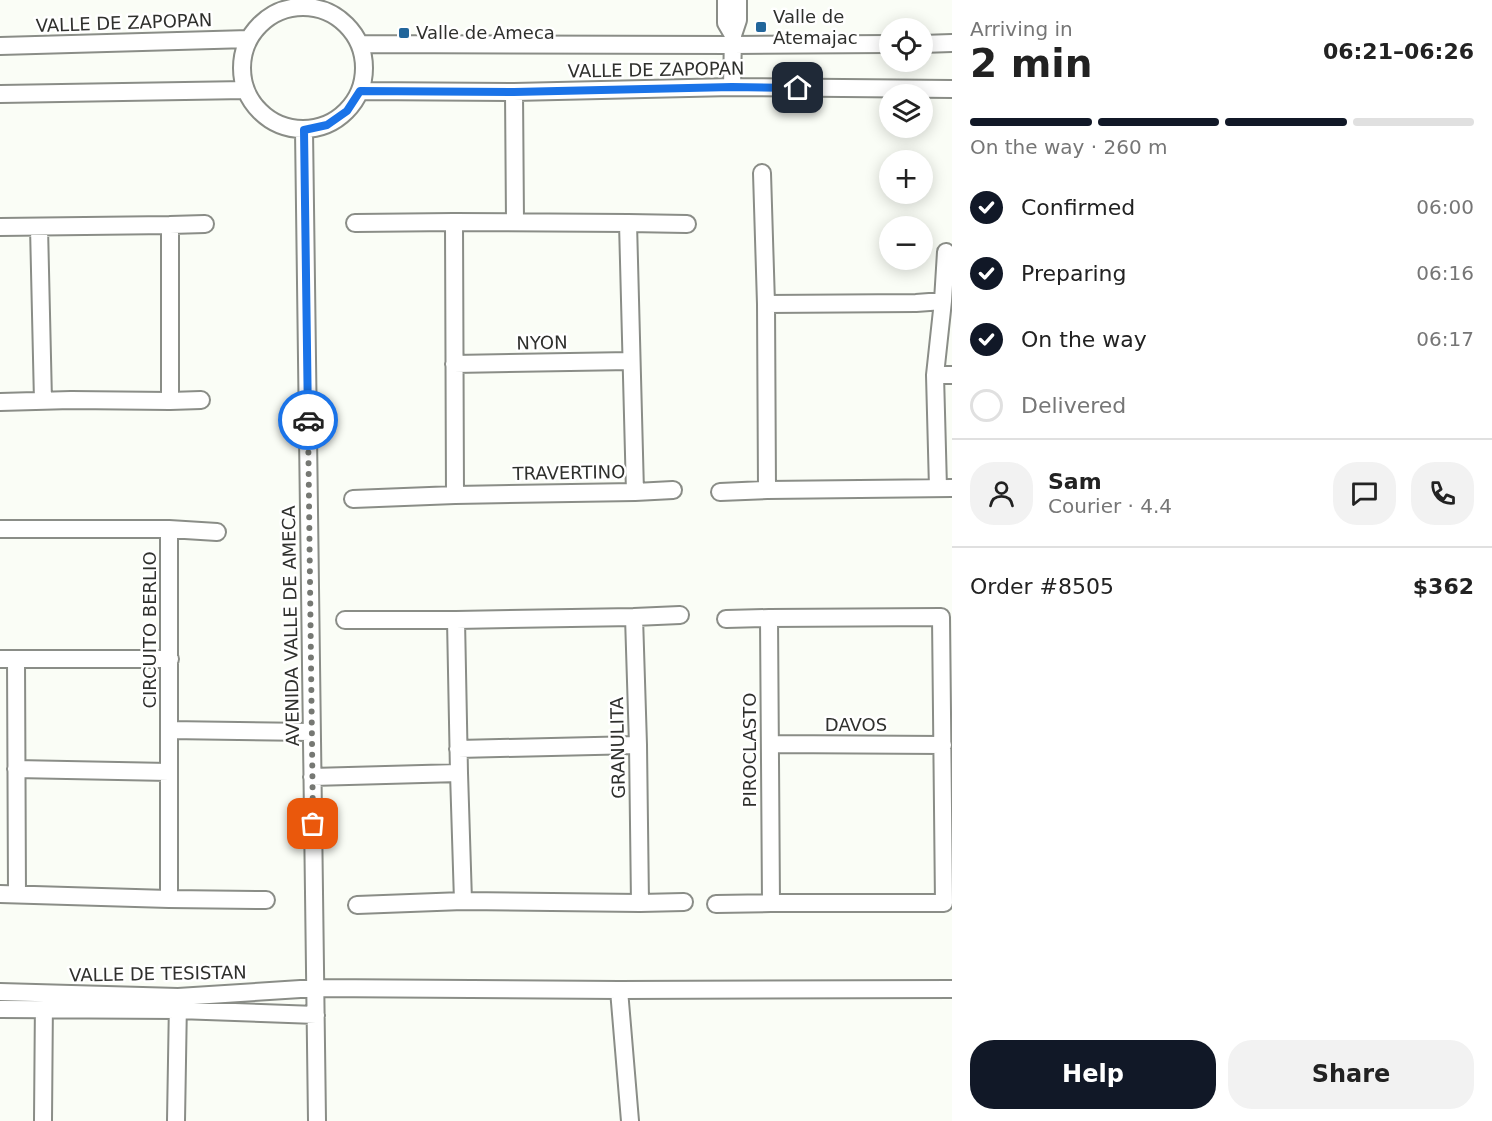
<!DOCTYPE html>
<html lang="en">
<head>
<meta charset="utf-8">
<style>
  :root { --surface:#fff; --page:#f2f2f2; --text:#222; --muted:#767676; --line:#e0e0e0; --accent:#111827 }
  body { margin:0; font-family:"DejaVu Sans",sans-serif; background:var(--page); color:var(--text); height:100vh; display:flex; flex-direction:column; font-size:22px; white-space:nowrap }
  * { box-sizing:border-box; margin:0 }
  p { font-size:20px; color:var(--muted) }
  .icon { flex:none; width:33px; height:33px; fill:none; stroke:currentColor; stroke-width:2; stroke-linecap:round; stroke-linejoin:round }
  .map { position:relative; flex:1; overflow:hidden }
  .sheet { display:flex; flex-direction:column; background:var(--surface); width:540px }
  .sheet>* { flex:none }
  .fabs { position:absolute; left:879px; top:18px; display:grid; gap:12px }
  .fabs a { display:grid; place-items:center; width:54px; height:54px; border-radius:50%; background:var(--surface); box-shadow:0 3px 15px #0003; font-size:30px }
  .pin { position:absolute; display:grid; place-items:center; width:51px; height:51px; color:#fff; margin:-26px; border-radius:12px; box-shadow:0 3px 9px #0006 }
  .courier { position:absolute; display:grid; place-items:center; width:60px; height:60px; margin:-30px; border:4px solid #1a73e8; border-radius:50%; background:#fff; color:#222; box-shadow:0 2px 8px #0007 }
  .overview em { font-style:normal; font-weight:700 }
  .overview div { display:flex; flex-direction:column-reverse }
  .overview { display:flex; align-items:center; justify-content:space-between; height:102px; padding:0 18px }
  h1 { font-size:39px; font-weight:700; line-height:45px }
  .bar { display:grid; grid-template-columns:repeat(4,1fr); gap:9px 6px; align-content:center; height:72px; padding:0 18px }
  .bar i { height:8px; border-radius:4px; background:var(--line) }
  .bar .selected { background:var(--accent) }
  .bar p { grid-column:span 4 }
  .line { display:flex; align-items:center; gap:15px; padding:0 18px; border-top:2px solid var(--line) }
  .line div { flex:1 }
  .round { display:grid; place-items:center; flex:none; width:63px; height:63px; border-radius:24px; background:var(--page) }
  ol { padding:0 18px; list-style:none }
  li { display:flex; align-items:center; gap:18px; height:66px }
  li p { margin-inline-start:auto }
  li .icon { padding:6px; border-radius:50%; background:var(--accent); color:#fff; stroke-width:4 }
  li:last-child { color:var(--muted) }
  li i { width:33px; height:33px; border:3px solid var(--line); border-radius:50% }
  .primary-button { display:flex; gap:12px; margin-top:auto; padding:12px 18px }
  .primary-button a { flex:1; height:69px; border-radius:24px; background:var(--accent); color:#fff; font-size:24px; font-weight:700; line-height:69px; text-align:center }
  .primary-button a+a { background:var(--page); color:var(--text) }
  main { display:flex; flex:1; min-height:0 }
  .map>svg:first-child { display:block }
</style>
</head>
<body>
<main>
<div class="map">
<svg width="952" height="1121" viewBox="0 0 952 1121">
  <rect width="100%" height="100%" fill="#fafdf6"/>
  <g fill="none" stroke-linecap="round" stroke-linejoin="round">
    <g stroke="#8a8d87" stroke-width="20">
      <path id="minor" d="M 726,0 L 726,23 L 733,35
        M242 68a61 61 0 1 1 122 0a61 61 0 1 1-122 0Z
        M 360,44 L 733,45 L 890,44
        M 922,44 L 952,43
        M 0,46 L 249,39
        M 732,87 L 733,35 L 738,20 L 738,0
        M 360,91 L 514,92 L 732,87 L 952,89
        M 514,92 L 515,222
        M 0,94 L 246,90
        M 304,130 L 317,1121
        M 762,173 L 766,304 L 767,490
        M 454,222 L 628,223 L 635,492 L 455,495 Z
        M 355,223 L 454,222
        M 628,223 L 687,224
        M 170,225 L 205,224
        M 0,227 L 170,225 L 170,401 L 71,400 L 0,402
        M 39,227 L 43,401
        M 943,301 L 946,252
        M 766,304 L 916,303 L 943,301 L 935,375 L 938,488
        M 454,364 L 631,361
        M 935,375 L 952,375
        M 170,401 L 201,400
        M 635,492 L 673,490
        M 720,492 L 767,490 L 952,488
        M 353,499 L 455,495
        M 0,529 L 169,529 L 217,532
        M 634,617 L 680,615
        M 941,617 L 944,903 L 771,903 L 769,618 Z
        M 726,619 L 769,618
        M 345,620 L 456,620 L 634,617 L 638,745 L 640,903 L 463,901 L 357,905
        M 456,620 L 459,773
        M 0,659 L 170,659
        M 16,659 L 17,894
        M 169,730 L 311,732
        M 770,744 L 943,745
        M 458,749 L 638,745
        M 16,769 L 169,772
        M 312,777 L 459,773 L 463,901
        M 0,894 L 169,899 L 169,529
        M 169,899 L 266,900
        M 640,903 L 684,902
        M 716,904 L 771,903
        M 619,990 L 630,1121
        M 0,992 L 178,997 L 316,988 L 619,990 L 952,989
        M 0,1009 L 178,1010 L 316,1015
        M 43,1121 L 44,998
        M 176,1121 L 178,1001"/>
    </g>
    <use href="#minor" stroke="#fff" stroke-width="16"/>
  </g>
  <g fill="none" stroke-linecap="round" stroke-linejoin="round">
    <path stroke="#767873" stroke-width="6" stroke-dasharray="0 10.8" d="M 308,420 L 313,824"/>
    <path stroke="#1a73e8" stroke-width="8" d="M 308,420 L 304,130 L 327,125 L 347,111 L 360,91 L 514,92 L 732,87 L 798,88"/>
  </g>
  <g fill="#22669b" stroke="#fff" stroke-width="2">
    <rect x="755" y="21" width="12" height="12" rx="3"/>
    <rect x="398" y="27" width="12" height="12" rx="3"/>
  </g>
  <g text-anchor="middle" stroke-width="5" stroke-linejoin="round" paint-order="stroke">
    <g font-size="18" fill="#2f302d" stroke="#fff" text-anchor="start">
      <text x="773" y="23">Valle de<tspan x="773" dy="21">Atemajac</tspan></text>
      <text x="416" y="39">Valle de Ameca</text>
    </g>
    <g font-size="18" fill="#2f302d" stroke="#fff">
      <text transform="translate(124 23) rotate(-2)" y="6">VALLE DE ZAPOPAN</text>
      <text transform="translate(656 70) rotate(-1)" y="6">VALLE DE ZAPOPAN</text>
      <text transform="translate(542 343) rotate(-1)" y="6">NYON</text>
      <text transform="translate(569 473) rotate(-1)" y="6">TRAVERTINO</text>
      <text transform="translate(291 626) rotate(-91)" y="6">AVENIDA VALLE DE AMECA</text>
      <text transform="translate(150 630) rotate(-90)" y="6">CIRCUITO BERLIO</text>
      <text x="856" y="731">DAVOS</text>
      <text transform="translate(618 748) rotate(-91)" y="6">GRANULITA</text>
      <text transform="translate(750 750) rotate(-90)" y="6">PIROCLASTO</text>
      <text transform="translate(158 974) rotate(-1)" y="6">VALLE DE TESISTAN</text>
    </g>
  </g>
</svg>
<div class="fabs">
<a><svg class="icon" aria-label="locate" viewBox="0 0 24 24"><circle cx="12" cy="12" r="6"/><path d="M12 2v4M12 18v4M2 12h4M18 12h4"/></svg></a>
<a><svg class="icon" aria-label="layers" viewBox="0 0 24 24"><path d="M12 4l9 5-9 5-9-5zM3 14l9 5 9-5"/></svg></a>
<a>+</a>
<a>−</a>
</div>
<div class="pin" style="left:313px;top:824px;background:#ea580c"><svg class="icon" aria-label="bag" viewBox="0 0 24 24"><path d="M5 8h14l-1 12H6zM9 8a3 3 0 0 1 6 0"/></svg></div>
<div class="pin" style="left:798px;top:88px;background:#1f2937"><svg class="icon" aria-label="home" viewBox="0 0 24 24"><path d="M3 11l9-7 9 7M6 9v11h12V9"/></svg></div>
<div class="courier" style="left:308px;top:420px"><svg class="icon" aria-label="car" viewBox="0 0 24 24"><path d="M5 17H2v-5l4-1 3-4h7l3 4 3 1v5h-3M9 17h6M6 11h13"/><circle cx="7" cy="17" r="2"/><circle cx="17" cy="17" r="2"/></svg></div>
</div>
<section class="sheet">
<div class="overview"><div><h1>2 min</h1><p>Arriving in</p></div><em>06:21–06:26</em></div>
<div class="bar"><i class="selected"></i><i class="selected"></i><i class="selected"></i><i></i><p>On the way · 260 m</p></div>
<ol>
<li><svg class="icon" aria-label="check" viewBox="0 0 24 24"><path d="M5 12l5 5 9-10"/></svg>Confirmed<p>06:00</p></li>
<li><svg class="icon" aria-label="check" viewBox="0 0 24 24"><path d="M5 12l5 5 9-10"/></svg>Preparing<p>06:16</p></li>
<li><svg class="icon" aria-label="check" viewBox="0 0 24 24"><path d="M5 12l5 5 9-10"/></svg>On the way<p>06:17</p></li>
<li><i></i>Delivered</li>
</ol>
<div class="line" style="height:108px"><a class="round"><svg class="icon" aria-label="person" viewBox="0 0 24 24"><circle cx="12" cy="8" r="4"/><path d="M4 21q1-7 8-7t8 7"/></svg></a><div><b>Sam</b><p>Courier · 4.4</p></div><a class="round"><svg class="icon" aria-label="chat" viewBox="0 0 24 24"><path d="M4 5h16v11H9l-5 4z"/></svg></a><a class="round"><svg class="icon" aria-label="phone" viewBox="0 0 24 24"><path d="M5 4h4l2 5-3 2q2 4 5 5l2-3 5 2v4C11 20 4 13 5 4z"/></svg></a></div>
<div class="line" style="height:78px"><div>Order #8505</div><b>$362</b></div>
<div class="primary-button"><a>Help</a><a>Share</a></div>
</section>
</main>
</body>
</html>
